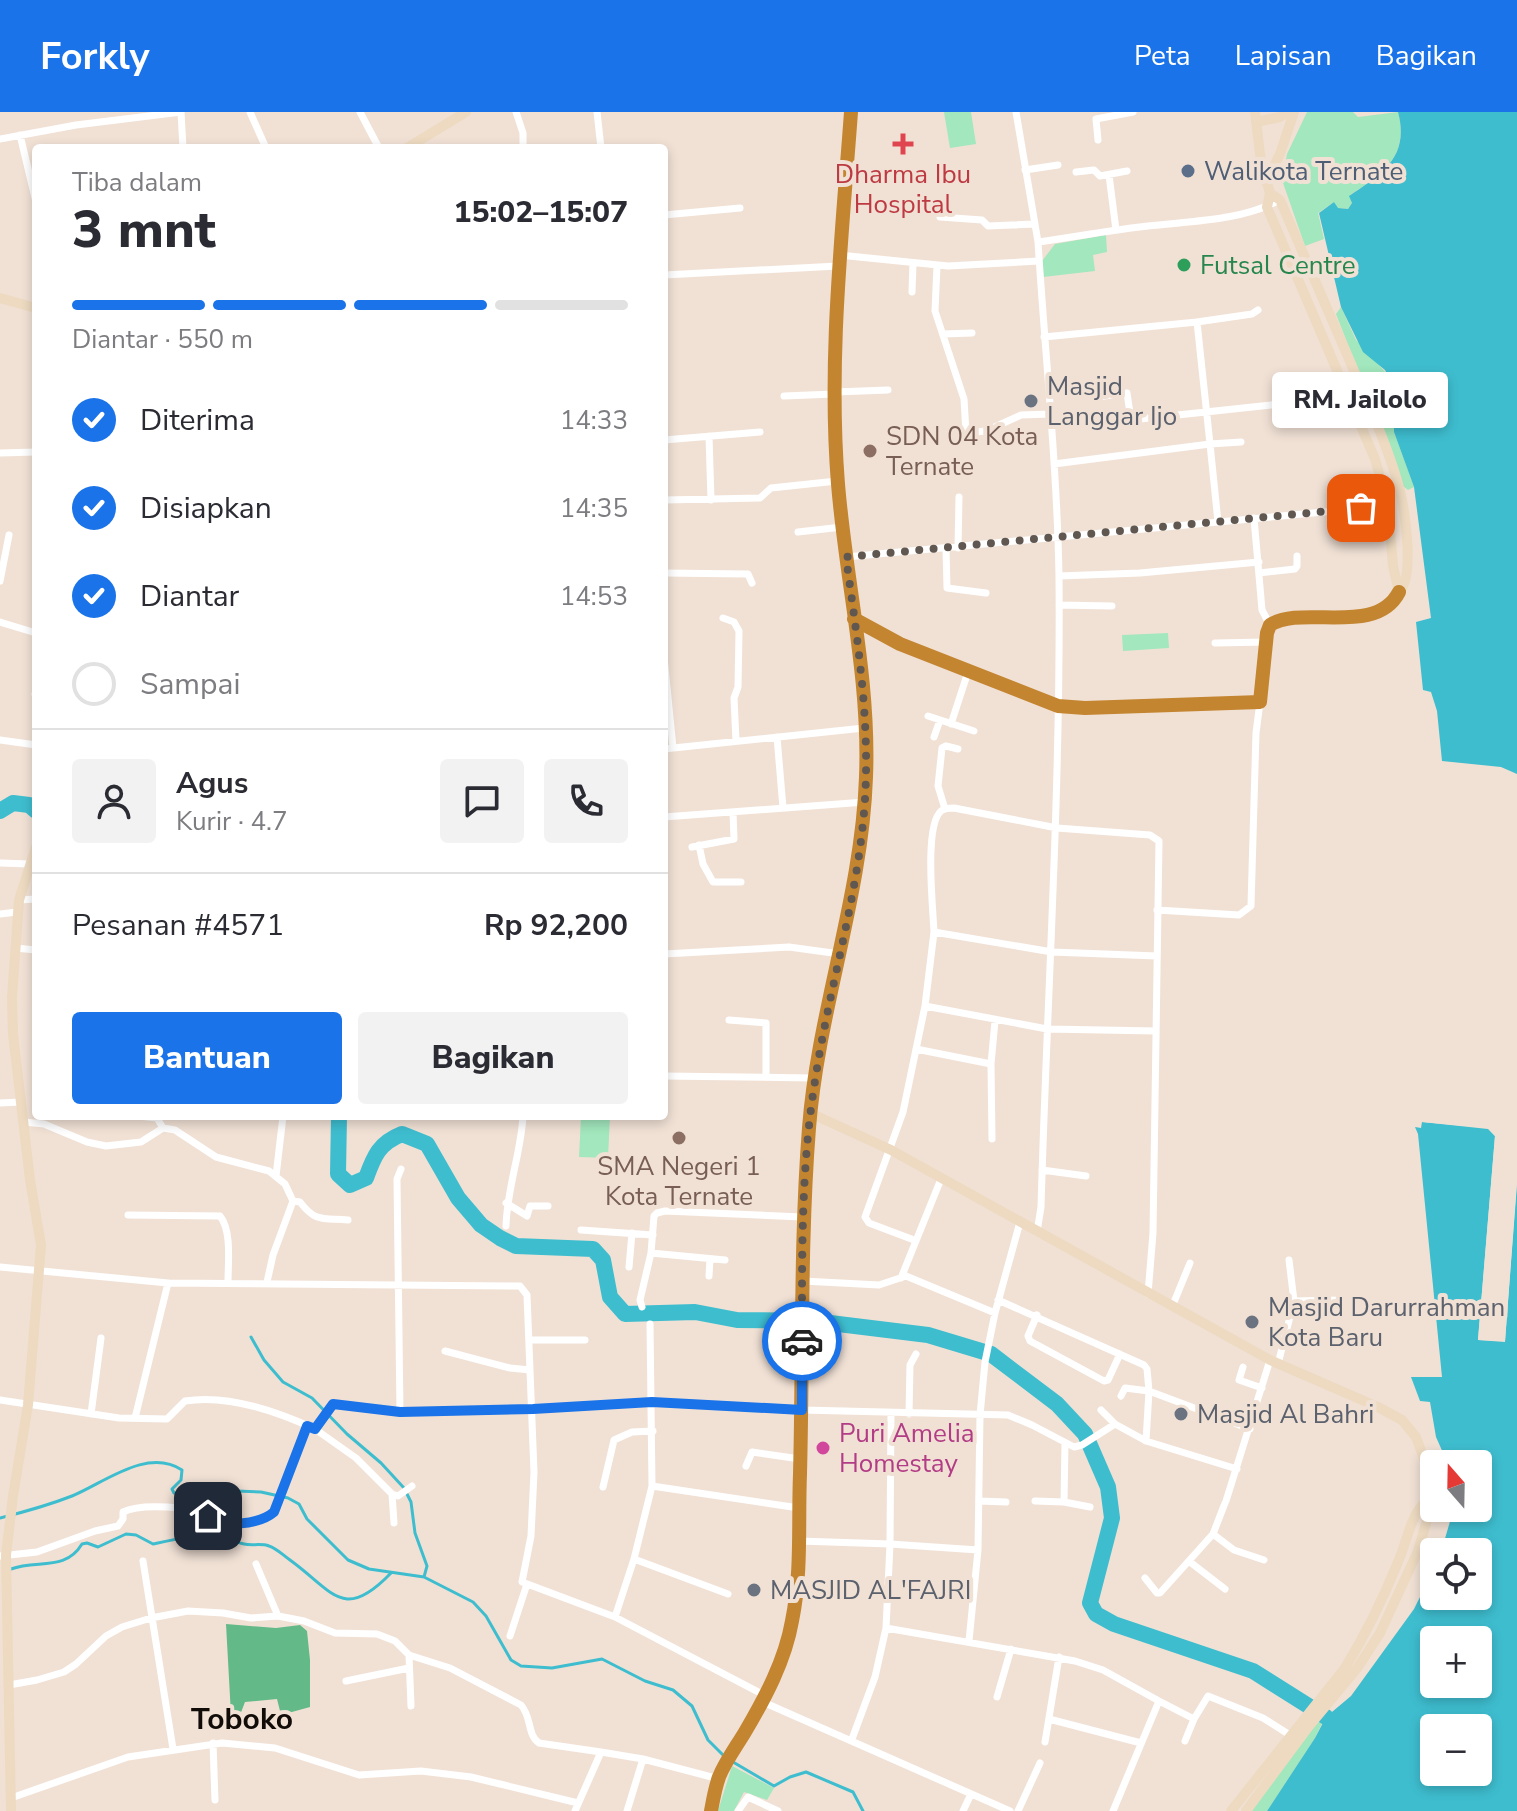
<!DOCTYPE html>
<html lang="id">
<head>
<meta charset="utf-8">
<style>
  :root { --surface:#fff; --page:#f2f2f3; --text:#2b2b33; --muted:#7c7c81; --line:#e1e1e2; --accent:#1a73e8 }
  body { margin:0; font-family:"Nunito Sans",sans-serif; background:var(--page); color:var(--text); height:100vh; display:flex; flex-direction:column; font-size:30px; white-space:nowrap }
  * { box-sizing:border-box; margin:0 }
  p { font-size:26px; color:var(--muted) }
  .icon { flex:none; width:44px; height:44px; fill:none; stroke:currentColor; stroke-width:2; stroke-linecap:round; stroke-linejoin:round }
  .map { position:relative; flex:1; overflow:hidden }
  .side { position:absolute; left:32px; top:32px; width:636px; height:976px; display:flex; flex-direction:column; background:var(--surface); border-radius:8px; box-shadow:0 4px 12px #0003 }
  .side>* { flex:none }
  .needle { width:52px; rotate:340deg }
  .fabs { position:absolute; left:1420px; top:1338px; display:grid; gap:16px }
  .fabs a { display:grid; place-items:center; width:72px; height:72px; border-radius:8px; background:var(--surface); box-shadow:0 4px 12px #0003; font-size:40px }
  .pin { position:absolute; display:grid; place-items:center; width:68px; height:68px; color:#fff; margin:-34px; border-radius:16px; box-shadow:0 4px 12px #0006 }
  .courier { position:absolute; display:grid; place-items:center; width:80px; height:80px; margin:-40px; border:6px solid #1a73e8; border-radius:50%; background:#fff; color:#222; box-shadow:0 2px 10px #0007 }
  .bubble { position:absolute; height:56px; border-radius:8px; background:var(--surface); box-shadow:0 4px 12px #0003; font-size:26px; font-weight:800; line-height:56px; text-align:center }
  .overview em { font-style:normal; font-weight:800 }
  .overview div { display:flex; flex-direction:column-reverse }
  .overview { display:flex; align-items:center; justify-content:space-between; height:136px; padding:0 40px }
  h1 { font-size:52px; font-weight:800; line-height:60px }
  .bar { display:grid; grid-template-columns:repeat(4,1fr); gap:12px 8px; align-content:center; height:96px; padding:0 40px }
  .bar i { height:10px; border-radius:6px; background:var(--line) }
  .bar .current { background:var(--accent) }
  .bar p { grid-column:span 4 }
  .line { display:flex; align-items:center; gap:20px; padding:0 40px; border-top:2px solid var(--line) }
  .line div { flex:1 }
  .round { display:grid; place-items:center; flex:none; width:84px; height:84px; border-radius:8px; background:var(--page) }
  ol { padding:0 40px; list-style:none }
  li { display:flex; align-items:center; gap:24px; height:88px }
  li p { margin-inline-start:auto }
  li .icon { padding:8px; border-radius:50%; background:var(--accent); color:#fff; stroke-width:4 }
  li:last-child { color:var(--muted) }
  li i { width:44px; height:44px; border:4px solid var(--line); border-radius:50% }
  .button { display:flex; gap:16px; margin-top:auto; padding:16px 40px }
  .button a { flex:1; height:92px; border-radius:8px; background:var(--accent); color:#fff; font-size:32px; font-weight:800; line-height:92px; text-align:center }
  .button a+a { background:var(--page); color:var(--text) }
  header { display:flex; align-items:center; gap:48px; box-sizing:border-box; height:112px; padding:0 40px; background:var(--accent); color:#fff }
  header strong { font-size:38px }
  nav { display:flex; gap:44px; margin-inline-start:auto; font-size:28px }
  .map>svg:first-child { display:block }
</style>
</head>
<body>
<header>
<strong>Forkly</strong>
<nav><a>Peta</a><a>Lapisan</a><a>Bagikan</a></nav>
</header>
<div class="map">
<svg width="1517" height="1699" viewBox="0 0 1517 1699">
  <rect width="100%" height="100%" fill="#f1e1d5"/>
  <path fill="#a2e7bd" d="M 944,0 L 971,0 L 976,32 L 950,36 Z
    M 1307,0 L 1353,0 L 1358,5 L 1398,0 C 1410,44 1382,62 1350,83 L 1352,91 L 1348,97 L 1337,96 L 1334,90 L 1318,101 L 1324,127 L 1305,134 L 1282,68 L 1287,42 Z
    M 1106,123 L 1107,140 L 1093,143 L 1095,159 L 1043,165 L 1042,149 L 1055,132 Z
    M 1341,195 L 1356,228 L 1390,265 L 1396,286 L 1394,320 L 1414,375 L 1408,378 L 1403,374 L 1336,202 Z
    M 1168,521 L 1169,536 L 1123,539 L 1122,523 Z
    M 581,1004 L 610,1004 L 608,1046 L 579,1045 Z
    M 1324,1607 L 1315,1626 L 1267,1699 L 1251,1699 L 1319,1608 Z
    M 732,1654 L 774,1676 L 767,1688 L 744,1680 L 734,1699 L 718,1699 Z"/>
  <path fill="#63b988" d="M 226,1512 L 276,1516 L 300,1513 L 307,1519 L 310,1548 L 310,1595 L 281,1603 L 277,1587 L 245,1590 L 240,1603 L 231,1603 Z"/>
  <path fill="#3ebdcf" fill-rule="evenodd" d="M 1398,0 L 1517,0 L 1517,662 L 1501,655 L 1442,649 L 1437,599 L 1431,580 L 1423,578 L 1416,510 L 1431,506 L 1414,375 L 1394,320 L 1394,276 L 1385,258 L 1363,240 L 1341,195 L 1319,101 L 1334,90 L 1338,96 L 1348,97 L 1352,91 L 1349,84 C 1382,62 1410,45 1398,0 Z
    M 1422,1010 L 1488,1017 L 1495,1024 L 1478,1228 L 1505,1229 L 1517,1072 L 1517,1699 L 1267,1699 L 1315,1626 L 1326,1605 L 1351,1584 L 1414,1497 L 1434,1457 L 1434,1484 L 1478,1484 L 1478,1440 L 1441,1440 L 1454,1396 L 1478,1396 L 1478,1352 L 1448,1352 L 1436,1325 L 1430,1290 L 1420,1289 L 1411,1265 L 1442,1265 L 1418,1022 L 1415,1015 L 1421,1016 ZM 1434,1528 L 1478,1528 L 1478,1572 L 1434,1572 ZM 1434,1616 L 1478,1616 L 1478,1660 L 1434,1660 Z"/>
  <path fill="#f1e1d5" d="M 1422,1006 L 1489,1013 L 1498,1022 L 1482,1224 L 1501,1225 L 1513,1072 L 1517,1068 L 1505,1230 L 1478,1228 L 1495,1024 L 1488,1016 L 1422,1010 Z"/>
  <g fill="none" stroke-linecap="round" stroke-linejoin="round">
    <path stroke="#3ebdcf" stroke-width="3" d="M 251,1225 L 264,1248 L 283,1270 L 312,1286 L 347,1322 L 381,1351 L 404,1376 L 411,1390 L 415,1421 L 427,1454 L 424,1465
      M 0,1406 C 24,1400 49,1393 72,1384 C 104,1371 147,1335 182,1358 L 181,1368 L 172,1377 L 174,1381 L 183,1385 L 209,1378 L 261,1380 L 288,1386 L 299,1392 L 307,1407 L 348,1448 L 369,1457 L 424,1465 L 473,1490 L 486,1504 L 511,1548 L 521,1554 L 552,1556 L 602,1547 L 645,1569 L 673,1578 L 692,1594 L 708,1628 L 723,1643
      M 11,1457 C 37,1447 65,1460 82,1432 L 87,1431 L 98,1435 L 126,1422 L 136,1423 L 153,1432 C 176,1427 197,1422 221,1424 C 231,1425 236,1431 244,1432 C 252,1434 261,1431 269,1434 C 276,1436 283,1443 290,1448 C 333,1479 343,1511 391,1461
      M 733,1650 L 774,1674 L 790,1665 L 806,1660 L 853,1680 L 863,1699"/>
    <path stroke="#3ebdcf" stroke-width="16" d="M 0,699 L 13,691 L 29,693 L 36,699
      M 339,1004 L 338,1062 L 350,1073 L 366,1066 C 374,1044 379,1031 402,1022 L 427,1032 L 458,1086 L 481,1113 L 500,1126 L 516,1134 L 593,1137 L 603,1148 L 610,1185 L 625,1202 L 695,1200 L 737,1208 L 814,1209 L 928,1223 L 991,1242 L 1057,1292 L 1085,1322 L 1108,1375 L 1112,1406 L 1090,1491 L 1096,1502 L 1114,1512 L 1253,1559 L 1326,1605"/>
    <path stroke="#fff" stroke-width="7" d="M 250,0 L 266,36
      M 360,0 L 379,36
      M 516,0 L 523,21 L 523,36
      M 597,0 L 601,36
      M 1016,0 L 1038,130 C 1074,125 1111,118 1148,114 C 1192,109 1240,109 1280,88
      M 20,23 L 36,90
      M 0,27 L 76,13 L 181,0 L 183,36
      M 1098,28 L 1096,7 L 1133,0
      M 1025,58 L 1058,53
      M 1076,60 L 1094,58 L 1100,64 L 1127,59
      M 1109,63 L 1116,118
      M 664,103 L 740,96
      M 940,105 L 982,108 L 988,114 L 1035,112
      M 839,143 L 948,154 L 1039,149
      M 937,154 L 935,199 L 964,287 L 966,321 L 986,319 L 1021,303 L 1050,302
      M 664,163 L 838,154
      M 912,180 L 913,151
      M 1197,210 L 1252,202 L 1258,198
      M 943,222 L 972,221
      M 1044,225 L 1197,210 L 1210,332 L 1054,352
      M 835,280 L 888,278
      M 784,284 L 834,282
      M 1097,285 L 1127,281 L 1131,308 L 1271,293 L 1345,274
      M 709,324 L 711,388
      M 664,328 L 760,320
      M 0,341 L 36,340
      M 664,388 L 760,386 L 771,376 L 837,369
      M 1254,406 L 1262,498 L 1270,513
      M 1218,410 L 1210,332 L 1241,330
      M 798,420 L 842,415
      M 958,436 L 959,385
      M 946,437 L 947,476 L 986,481
      M 846,445 L 1388,394
      M 664,461 L 748,462 L 752,471
      M 1259,461 L 1295,457 L 1297,454 L 1297,444
      M 1059,464 L 1140,461 L 1259,450
      M 0,469 L 9,423
      M 1059,493 L 1112,494
      M 723,506 L 734,510 L 739,519 L 738,575 L 734,586 L 736,629
      M 0,510 L 36,521
      M 1215,531 L 1266,530
      M 664,545 L 673,636
      M 35,582 L 36,579
      M 928,604 L 974,619
      M 951,612 L 968,560
      M 777,625 L 783,696
      M 934,625 L 940,608
      M 0,628 L 36,633
      M 664,637 L 864,616
      M 945,697 L 938,674 L 942,636 L 946,634 L 958,637
      M 664,705 L 865,690
      M 699,733 L 703,752 L 713,770 L 741,770
      M 692,735 L 734,727 L 733,700
      M 0,751 L 30,752
      M 19,788 L 36,787
      M 1157,798 L 1239,803 L 1251,794 L 1256,621 L 1260,590
      M 0,802 L 17,800
      M 934,820 C 933,796 924,714 941,699 C 945,696 950,696 954,696 L 1057,716 L 1150,723 L 1159,729 L 1153,1121 L 1148,1182
      M 15,836 L 36,838
      M 664,842 L 789,835 L 840,842
      M 925,894 L 934,820 L 1052,840 L 1157,844
      M 729,908 L 766,911 L 766,965
      M 916,937 L 991,952
      M 664,964 L 814,966
      M 0,991 L 21,990
      M 138,1004 L 157,1006 L 163,1016
      M 24,1010 L 44,1012 L 87,1030 L 106,1034 L 141,1030 L 163,1016 L 175,1018 L 216,1045 L 269,1059 L 285,1072 L 293,1089 L 273,1143 L 267,1170
      M 992,1027 L 991,952 L 995,909
      M 1042,1058 L 1086,1064
      M 276,1064 L 283,1004
      M 293,1089 L 300,1090 C 316,1111 323,1106 348,1108
      M 506,1091 L 527,1104 L 530,1094 L 548,1094
      M 128,1103 L 220,1104 C 232,1119 228,1151 228,1170
      M 506,1114 C 507,1076 521,1041 523,1004
      M 581,1118 L 653,1123
      M 1037,1120 L 1041,1095 C 1047,885 1061,675 1059,464 C 1057,353 1045,241 1038,130
      M 914,1128 L 869,1111 L 865,1105 L 903,1000 L 925,894 L 1047,917 L 1155,919
      M 651,1141 L 725,1148
      M 1289,1148 L 1294,1189
      M 0,1155 L 168,1171 L 520,1174 L 527,1183 L 534,1360 L 531,1424 L 522,1470 L 615,1505 L 766,1584
      M 629,1155 L 632,1121
      M 709,1164 L 710,1147
      M 901,1166 L 941,1067
      M 803,1169 L 879,1173 L 906,1164 L 995,1201
      M 998,1188 L 1144,1253 L 1147,1257 L 1149,1279 L 1250,1317
      M 642,1195 L 640,1188 L 651,1141 L 654,1104 L 657,1101 L 665,1099 L 802,1105
      M 1172,1195 L 1190,1151
      M 1037,1203 L 1028,1224 L 1030,1229 L 1104,1269 L 1108,1268 L 1120,1242
      M 530,1228 L 585,1228
      M 445,1239 L 510,1256 L 530,1258
      M 1278,1252 L 1294,1189 L 1342,1188
      M 1243,1255 L 1239,1268 L 1262,1276
      M 1121,1284 L 1125,1276 L 1149,1279 L 1146,1329
      M 0,1288 L 119,1306 L 167,1307 L 185,1289 C 228,1282 276,1299 315,1317 L 334,1292 L 400,1300 L 533,1297 L 652,1290 L 802,1298 L 1008,1303 L 1032,1313 L 1074,1335 L 1082,1333 L 1115,1312 L 1146,1329 L 1237,1357
      M 1101,1298 L 1115,1312
      M 400,1300 L 397,1067 L 401,1057
      M 891,1301 L 890,1432 L 978,1438
      M 91,1302 L 101,1226
      M 909,1302 L 910,1253 L 916,1242
      M 135,1306 L 168,1171
      M 315,1317 L 356,1346 L 392,1382 L 394,1411
      M 746,1354 L 752,1340 L 800,1347
      M 652,1374 L 799,1396
      M 603,1375 L 614,1328 L 632,1320 L 653,1319
      M 392,1382 L 398,1384 L 412,1374
      M 979,1389 L 1006,1390
      M 1035,1389 L 1064,1390 L 1065,1331
      M 1226,1389 L 1270,1248
      M 1064,1390 L 1090,1395
      M 1213,1422 L 1234,1438 L 1264,1448
      M 799,1429 L 890,1432 L 886,1516
      M 0,1444 L 37,1440 L 95,1419 L 118,1414 L 123,1407 L 123,1400 C 141,1391 192,1394 209,1405 C 211,1406 212,1408 213,1409 C 226,1416 264,1409 274,1400 L 307,1314
      M 634,1447 L 728,1482
      M 143,1449 L 173,1637
      M 1190,1450 L 1225,1477
      M 256,1452 L 278,1504
      M 1145,1466 L 1157,1481 L 1160,1481 L 1213,1422 L 1225,1391
      M 615,1505 L 634,1447 L 652,1374 L 650,1212
      M 510,1524 L 527,1472
      M 969,1529 L 978,1438 L 980,1303 L 985,1250 L 995,1201 L 1020,1110
      M 409,1543 L 411,1594
      M 346,1569 L 409,1556
      M 9,1573 L 37,1568 L 64,1560 L 76,1552 L 106,1524 L 122,1515 L 151,1506 L 188,1499 L 223,1501 L 251,1506 L 278,1504 L 304,1509 L 335,1521 L 377,1522 L 395,1529 L 409,1543 L 450,1556 L 521,1593 C 532,1605 527,1623 539,1631 L 601,1640
      M 997,1585 L 1011,1537
      M 1159,1589 L 1194,1607 L 1185,1629
      M 763,1590 L 1010,1699
      M 1049,1607 L 1141,1631
      M 1194,1607 L 1208,1584 L 1263,1606 L 1293,1625
      M 852,1627 L 875,1565 L 886,1516 L 1075,1549 L 1103,1558 L 1159,1589 L 1113,1699
      M 1045,1630 L 1059,1545
      M 213,1631 L 215,1688
      M 11,1686 L 128,1645 L 222,1631 L 275,1636 L 359,1663 L 421,1659 L 471,1665 L 578,1691
      M 575,1699 L 601,1640 L 643,1647 L 719,1667
      M 627,1699 L 643,1647
      M 738,1699 L 748,1685 L 778,1699
      M 963,1699 L 971,1682
      M 1018,1699 L 1040,1651"/>
    <path stroke="#eddac1" stroke-width="10" d="M 1255,0 L 1261,50 L 1270,81 L 1267,95 L 1375,347 L 1388,394 L 1393,454 L 1399,480
      M 1256,10 L 1280,5 L 1287,0
      M 407,36 L 466,0
      M 1266,70 L 1280,42 L 1294,0
      M 1270,81 L 1280,88 C 1303,141 1326,194 1349,247 C 1367,290 1388,333 1400,379 C 1405,400 1415,465 1399,480
      M 0,186 L 36,196
      M 810,1001 L 891,1038 L 1270,1248 L 1378,1295 L 1402,1308 L 1416,1325 L 1430,1363 L 1426,1389 L 1430,1398 L 1418,1439 L 1380,1521 L 1358,1555 L 1309,1614 L 1246,1699
      M 11,1699 L 6,1443 L 13,1384 L 28,1293 L 41,1133 L 30,1068 L 13,922 L 12,885 L 19,788 L 36,735
      M 1231,1699 L 1345,1556 C 1366,1522 1383,1487 1398,1450 C 1407,1430 1410,1404 1426,1389"/>
    <path stroke="#c48531" stroke-width="14" d="M 854,507 L 900,532 L 1058,594 L 1085,596 L 1260,590 L 1267,521 L 1270,513 C 1302,492 1376,525 1399,480
      M 711,1699 C 713,1688 715,1676 719,1665 C 725,1650 736,1635 745,1620 C 765,1586 785,1549 792,1509 C 802,1461 798,1411 800,1362 C 803,1247 800,1131 809,1016 C 818,898 862,784 866,665 C 870,567 846,470 838,372 C 828,248 842,124 851,0"/>
  </g>
  <g fill="none" stroke-linecap="round" stroke-linejoin="round">
    <path stroke="#5f5750" stroke-width="8" stroke-dasharray="0 14.4" d="M 802,1229 C 802,1143 801,1055 815,969 C 829,875 859,783 865,687 C 870,607 857,525 846,445 L 1361,396"/>
    <path stroke="#1a73e8" stroke-width="10" d="M 208,1404 C 222,1417 260,1412 274,1400 L 307,1314 L 315,1317 L 333,1292 L 400,1300 L 533,1297 L 652,1290 L 802,1298 L 802,1229"/>
  </g>
  <path fill="#e0444e" stroke="#f1e1d5" stroke-width="3" d="M899 20h8v8h8v8h-8v8h-8v-8h-8v-8h8z"/>
  <circle fill="#5c6f8a" stroke="#f1e1d5" stroke-width="3" cx="1188" cy="59" r="8"/>
  <circle fill="#2e9e5b" stroke="#f1e1d5" stroke-width="3" cx="1184" cy="153" r="8"/>
  <g fill="#6b7280" stroke="#f1e1d5" stroke-width="3">
    <circle cx="1031" cy="289" r="8"/>
    <circle cx="1252" cy="1210" r="8"/>
    <circle cx="1181" cy="1302" r="8"/>
    <circle cx="754" cy="1478" r="8"/>
  </g>
  <g fill="#8d6e63" stroke="#f1e1d5" stroke-width="3">
    <circle cx="870" cy="339" r="8"/>
    <circle cx="679" cy="1026" r="8"/>
  </g>
  <circle fill="#d1479c" stroke="#f1e1d5" stroke-width="3" cx="823" cy="1336" r="8"/>
  <g text-anchor="middle" stroke-width="8" stroke-linejoin="round" paint-order="stroke">
    <g font-size="26" fill="#4e5e75" stroke="#f1e1d5" text-anchor="start">
      <text x="1204" y="68">Walikota Ternate</text>
    </g>
    <g font-size="26" fill="#be3a42" stroke="#f1e1d5">
      <text x="903" y="71">Dharma Ibu<tspan x="903" dy="30">Hospital</tspan></text>
    </g>
    <g font-size="26" fill="#27864d" stroke="#f1e1d5" text-anchor="start">
      <text x="1200" y="162">Futsal Centre</text>
    </g>
    <g font-size="26" fill="#5b616d" stroke="#f1e1d5" text-anchor="start">
      <text x="1047" y="283">Masjid<tspan x="1047" dy="30">Langgar Ijo</tspan></text>
      <text x="1268" y="1204">Masjid Darurrahman<tspan x="1268" dy="30">Kota Baru</tspan></text>
      <text x="1197" y="1311">Masjid Al Bahri</text>
      <text x="770" y="1487">MASJID AL'FAJRI</text>
    </g>
    <g font-size="26" fill="#785e54" stroke="#f1e1d5" text-anchor="start">
      <text x="886" y="333">SDN 04 Kota<tspan x="886" dy="30">Ternate</tspan></text>
      <text x="679" y="1063" text-anchor="middle">SMA Negeri 1<tspan x="679" dy="30">Kota Ternate</tspan></text>
    </g>
    <g font-size="26" fill="#b23c85" stroke="#f1e1d5" text-anchor="start">
      <text x="839" y="1330">Puri Amelia<tspan x="839" dy="30">Homestay</tspan></text>
    </g>
    <g font-size="30" font-weight="bold" fill="#110c08" stroke="#f1e1d5">
      <text x="242" y="1617">Toboko</text>
    </g>
  </g>
</svg>
<div class="fabs">
<a><svg class="needle" viewBox="-14 -14 28 28"><path d="M0-13l5 13h-10z" fill="#e53935"/><path d="M0 13l5-13h-10z" fill="#7c7c81"/></svg></a>
<a><svg class="icon" aria-label="locate" viewBox="0 0 24 24"><circle cx="12" cy="12" r="6"/><path d="M12 2v4M12 18v4M2 12h4M18 12h4"/></svg></a>
<a>+</a>
<a>−</a>
</div>
<div class="pin" style="left:1361px;top:396px;background:#ea580c"><svg class="icon" aria-label="bag" viewBox="0 0 24 24"><path d="M5 8h14l-1 12H6zM9 8a3 3 0 0 1 6 0"/></svg></div>
<div class="pin" style="left:208px;top:1404px;background:#1f2937"><svg class="icon" aria-label="home" viewBox="0 0 24 24"><path d="M3 11l9-7 9 7M6 9v11h12V9"/></svg></div>
<div class="courier" style="left:802px;top:1229px"><svg class="icon" aria-label="car" viewBox="0 0 24 24"><path d="M5 17H2v-5l4-1 3-4h7l3 4 3 1v5h-3M9 17h6M6 11h13"/><circle cx="7" cy="17" r="2"/><circle cx="17" cy="17" r="2"/></svg></div>
<div class="bubble" style="left:1272px;top:260px;width:176px">RM. Jailolo</div>
<section class="side">
<div class="overview"><div><h1>3 mnt</h1><p>Tiba dalam</p></div><em>15:02–15:07</em></div>
<div class="bar"><i class="current"></i><i class="current"></i><i class="current"></i><i></i><p>Diantar · 550 m</p></div>
<ol>
<li><svg class="icon" aria-label="check" viewBox="0 0 24 24"><path d="M5 12l5 5 9-10"/></svg>Diterima<p>14:33</p></li>
<li><svg class="icon" aria-label="check" viewBox="0 0 24 24"><path d="M5 12l5 5 9-10"/></svg>Disiapkan<p>14:35</p></li>
<li><svg class="icon" aria-label="check" viewBox="0 0 24 24"><path d="M5 12l5 5 9-10"/></svg>Diantar<p>14:53</p></li>
<li><i></i>Sampai</li>
</ol>
<div class="line" style="height:144px"><a class="round"><svg class="icon" aria-label="person" viewBox="0 0 24 24"><circle cx="12" cy="8" r="4"/><path d="M4 21q1-7 8-7t8 7"/></svg></a><div><b>Agus</b><p>Kurir · 4.7</p></div><a class="round"><svg class="icon" aria-label="chat" viewBox="0 0 24 24"><path d="M4 5h16v11H9l-5 4z"/></svg></a><a class="round"><svg class="icon" aria-label="phone" viewBox="0 0 24 24"><path d="M5 4h4l2 5-3 2q2 4 5 5l2-3 5 2v4C11 20 4 13 5 4z"/></svg></a></div>
<div class="line" style="height:104px"><div>Pesanan #4571</div><b>Rp 92,200</b></div>
<div class="button"><a>Bantuan</a><a>Bagikan</a></div>
</section>
</div>
</body>
</html>
